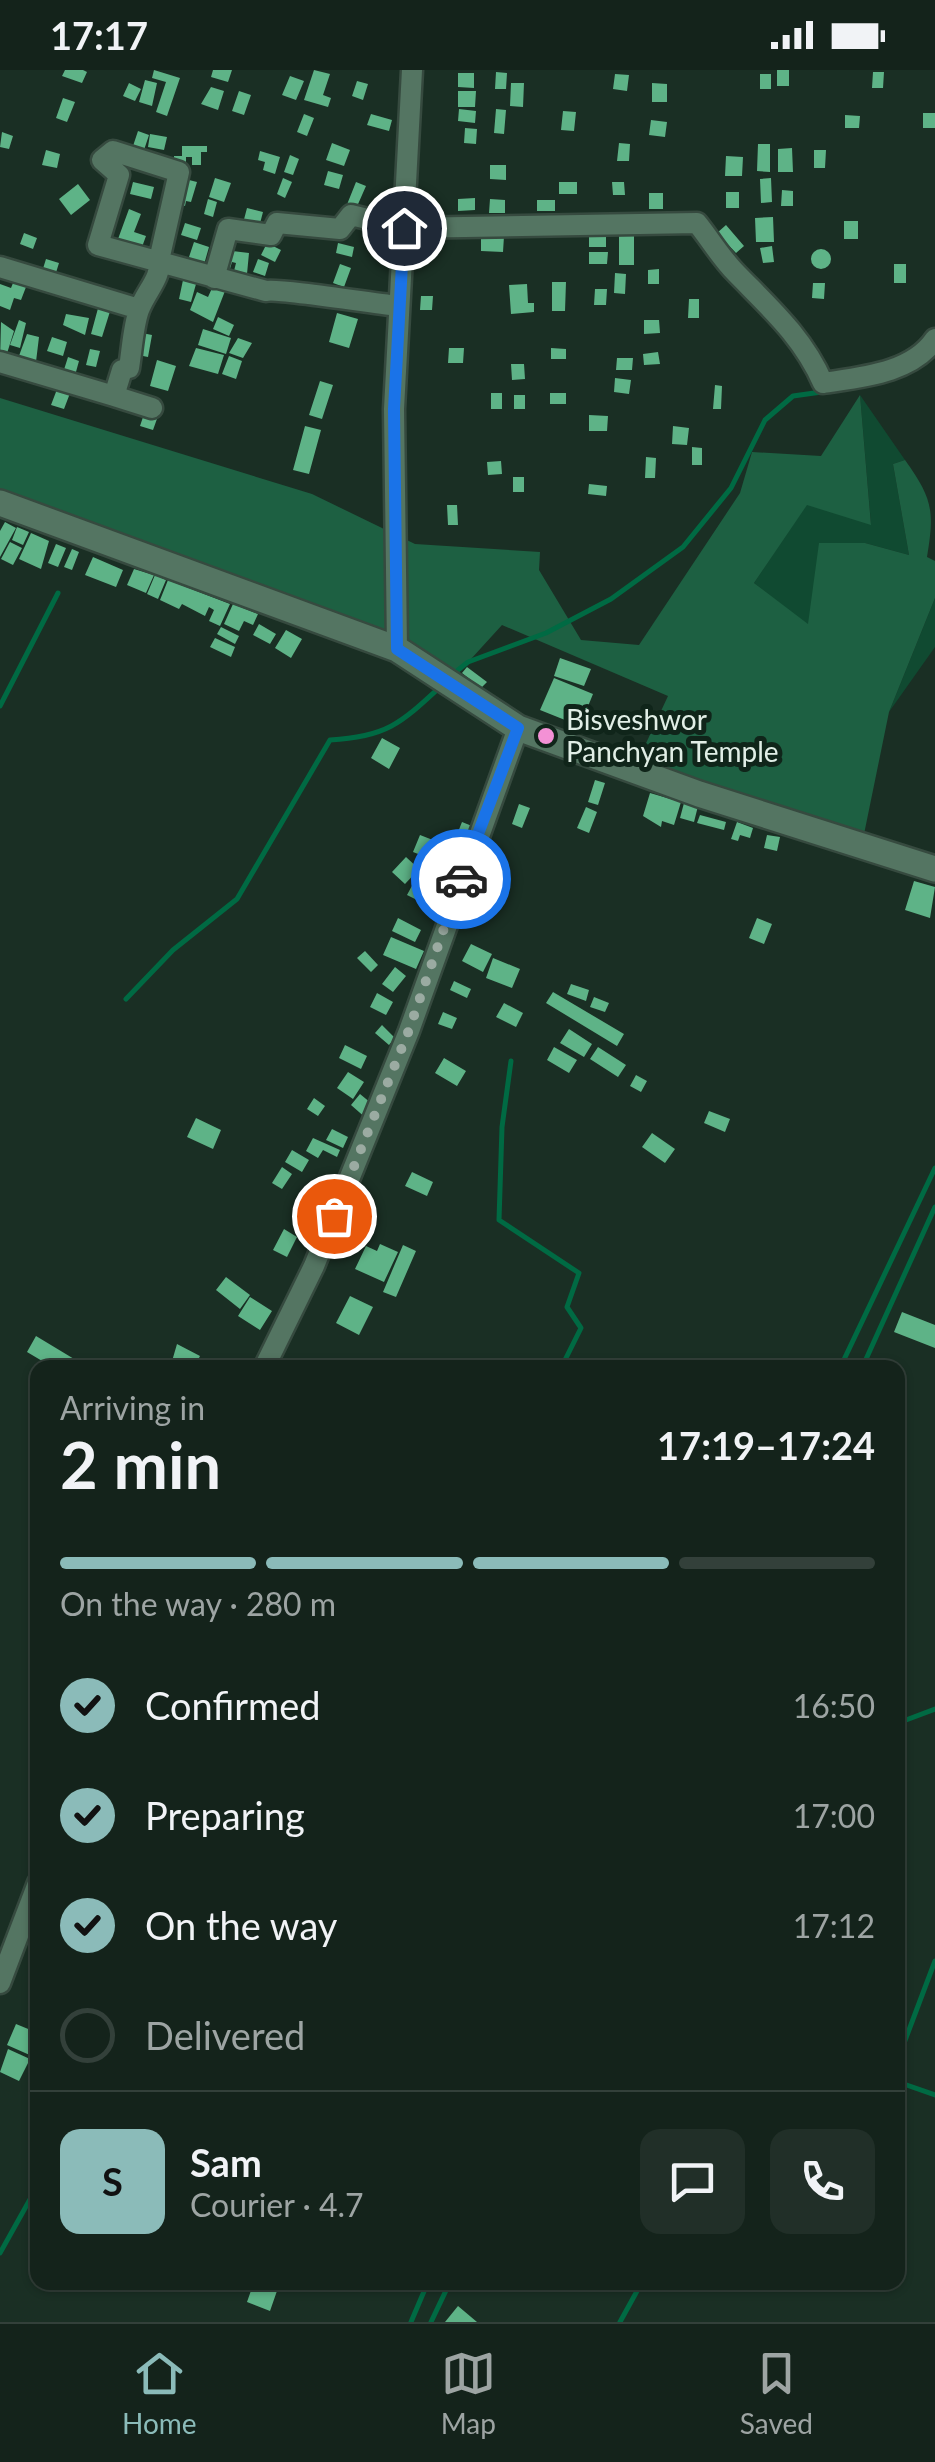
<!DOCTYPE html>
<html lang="en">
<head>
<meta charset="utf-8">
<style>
  :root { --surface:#14231b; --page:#212f28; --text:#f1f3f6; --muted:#9da4a3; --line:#33403a; --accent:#8bbbb9 }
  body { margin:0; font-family:Lato,sans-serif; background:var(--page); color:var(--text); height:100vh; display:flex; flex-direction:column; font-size:38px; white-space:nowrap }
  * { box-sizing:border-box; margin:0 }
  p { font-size:32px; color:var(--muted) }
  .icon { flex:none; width:55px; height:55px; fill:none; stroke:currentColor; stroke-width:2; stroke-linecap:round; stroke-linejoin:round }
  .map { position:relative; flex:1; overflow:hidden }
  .panel { position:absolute; left:30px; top:1290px; width:875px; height:930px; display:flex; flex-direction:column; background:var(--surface); border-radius:20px; box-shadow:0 2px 8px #0004,0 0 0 2px var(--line) }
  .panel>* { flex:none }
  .pin { position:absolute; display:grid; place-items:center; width:85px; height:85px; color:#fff; margin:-42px; border:5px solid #fff; border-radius:50%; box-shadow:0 2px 10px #0007 }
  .courier { position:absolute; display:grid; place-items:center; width:100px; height:100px; margin:-50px; border:8px solid #1a73e8; border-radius:50%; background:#fff; color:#222; box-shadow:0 2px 12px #0007 }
  .overview em { font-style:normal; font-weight:700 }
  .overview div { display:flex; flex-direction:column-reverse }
  .overview { display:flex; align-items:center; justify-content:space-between; height:170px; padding:0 30px }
  h1 { font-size:65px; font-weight:700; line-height:75px }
  .bar { display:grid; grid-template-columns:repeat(4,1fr); gap:15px 10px; align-content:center; height:120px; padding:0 30px }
  .bar i { height:12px; border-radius:8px; background:var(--line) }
  .bar .on { background:var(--accent) }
  .bar p { grid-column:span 4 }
  .line { display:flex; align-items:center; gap:25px; padding:0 30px; border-top:2px solid var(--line) }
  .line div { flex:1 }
  .round { display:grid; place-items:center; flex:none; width:105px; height:105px; border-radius:20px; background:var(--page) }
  ol { padding:0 30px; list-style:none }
  li { display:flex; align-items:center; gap:30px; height:110px }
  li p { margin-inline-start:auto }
  li .icon { padding:10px; border-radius:50%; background:var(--accent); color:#111; stroke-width:4 }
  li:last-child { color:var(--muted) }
  li i { width:55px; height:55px; border:5px solid var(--line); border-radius:50% }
  .status { display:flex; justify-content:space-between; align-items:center; height:70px; padding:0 50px; background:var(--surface); direction:ltr }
  .status svg { height:28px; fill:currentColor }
  .menu { display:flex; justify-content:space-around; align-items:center; height:140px; border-top:2px solid var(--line); background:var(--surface); font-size:28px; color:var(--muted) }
  .menu a { display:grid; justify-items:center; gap:5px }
  .menu .on { color:var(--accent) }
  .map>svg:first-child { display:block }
</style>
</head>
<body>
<div class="status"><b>17:17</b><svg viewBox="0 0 49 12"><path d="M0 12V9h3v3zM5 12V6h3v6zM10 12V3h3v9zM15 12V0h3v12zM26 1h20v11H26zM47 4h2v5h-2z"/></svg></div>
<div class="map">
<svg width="935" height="2252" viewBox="0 0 935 2252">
  <rect width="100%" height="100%" fill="#1a2f24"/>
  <path fill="#104a31" d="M 860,325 L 905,390 L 893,394 L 909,485 L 865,473 L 808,555 L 754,513 L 807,434 L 871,454 Z
    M 935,528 L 935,577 L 889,642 Z"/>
  <path fill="#1d6042" d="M 860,325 L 871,455 L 807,435 L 754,513 L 808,554 L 819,473 L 865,473 L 909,485 L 893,394 L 905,390 C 932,428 935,440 927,487 L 935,491 L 935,528 L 889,642 L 862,774 L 634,699 L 668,626 L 502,555 L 450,612 L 0,433 L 0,328 L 312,424 L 415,474 L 540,482 L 539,500 L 581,570 L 639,575 L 740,423 L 752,382 L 821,386 Z"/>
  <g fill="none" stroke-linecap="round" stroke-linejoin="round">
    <path stroke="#006a43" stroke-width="5" d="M 453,604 L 468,592 L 546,563 L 611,529 L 683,477 L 731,418 L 765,350 L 793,326 L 857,317
      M 0,636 L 58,523
      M 126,929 L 173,880 L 237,829 L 330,670 C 386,667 400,654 440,617
      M 511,991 L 502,1057 L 499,1150 L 579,1203 L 567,1237 L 581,1258 L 561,1298
      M 840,1298 L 935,1098
      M 862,1298 L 935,1137
      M 898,1653 L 935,1639
      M 898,1989 L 935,1891
      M 898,2012 L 935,2025
      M 0,2183 L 38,2115
      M 411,2252 L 428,2212
      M 431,2252 L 450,2212
      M 620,2252 L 642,2212"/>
  </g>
  <path fill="#5eb387" d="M 65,0 L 83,0 L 87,2 L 82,13 L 62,6 Z
    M 154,0 L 180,8 L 167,46 L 156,42 L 166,12 L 152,8 Z
    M 213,0 L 232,0 L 228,12 L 211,7 Z
    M 314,0 L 330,4 L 323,25 L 331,28 L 328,37 L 304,30 Z
    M 777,0 L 789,0 L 789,16 L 777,16 Z
    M 496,2 L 507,3 L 506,19 L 495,19 Z
    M 873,2 L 884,2 L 883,18 L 872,18 Z
    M 458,3 L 474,3 L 474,18 L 458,17 Z
    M 615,4 L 629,5 L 627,21 L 613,19 Z
    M 760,4 L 771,4 L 771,19 L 760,19 Z
    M 290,6 L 304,11 L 296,30 L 282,25 Z
    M 145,10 L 157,13 L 152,36 L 139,32 Z
    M 357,11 L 368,14 L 363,30 L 352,26 Z
    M 129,13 L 141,19 L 135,31 L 123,26 Z
    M 511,13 L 524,13 L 523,37 L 510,36 Z
    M 652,13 L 667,14 L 667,32 L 652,32 Z
    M 211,17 L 224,21 L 218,40 L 201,34 Z
    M 239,21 L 251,25 L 244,45 L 232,41 Z
    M 458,21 L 476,21 L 475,37 L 458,37 Z
    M 63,28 L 75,32 L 67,52 L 56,48 Z
    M 459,39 L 476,41 L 475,53 L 458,51 Z
    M 496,39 L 506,40 L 504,64 L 494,63 Z
    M 563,41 L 576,42 L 574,61 L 561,60 Z
    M 923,43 L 935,43 L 935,58 L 923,58 Z
    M 304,44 L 314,48 L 307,66 L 297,62 Z
    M 371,44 L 392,50 L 389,61 L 367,55 Z
    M 845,45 L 860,46 L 859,58 L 845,58 Z
    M 651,50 L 667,52 L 665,67 L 649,65 Z
    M 465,58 L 477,59 L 476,74 L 464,73 Z
    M 138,61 L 149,65 L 144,80 L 133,76 Z
    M 2,62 L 13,66 L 9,79 L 0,77 Z
    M 150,64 L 167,67 L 164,80 L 148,77 Z
    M 332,73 L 350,80 L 344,96 L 326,90 Z
    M 619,73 L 630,74 L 629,91 L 617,91 Z
    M 758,74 L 770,74 L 770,102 L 757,101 Z
    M 182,76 L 207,76 L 207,82 L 201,82 L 201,95 L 192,95 L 192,87 L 186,87 L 186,95 L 174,95 L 174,86 L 182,86 Z
    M 792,78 L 793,102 L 778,102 L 778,79 Z
    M 46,80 L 60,84 L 57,98 L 42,95 Z
    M 814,80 L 826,80 L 825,98 L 814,98 Z
    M 260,81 L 280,87 L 275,104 L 263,100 L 265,92 L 258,90 Z
    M 290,85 L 299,89 L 293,105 L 284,102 Z
    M 726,86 L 743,87 L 742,106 L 725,106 Z
    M 490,95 L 506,95 L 506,110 L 490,109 Z
    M 328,101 L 343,105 L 339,119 L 324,115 Z
    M 181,108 L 197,112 L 191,132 L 186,131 L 185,136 L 178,134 Z
    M 215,108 L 231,113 L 224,132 L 209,127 Z
    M 283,108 L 292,112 L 285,128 L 277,124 Z
    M 771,108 L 772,132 L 761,133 L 760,109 Z
    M 133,112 L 154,117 L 151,129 L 130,124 Z
    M 356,112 L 366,116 L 355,141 L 346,137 Z
    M 559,112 L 577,112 L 577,124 L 559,124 Z
    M 612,112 L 624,112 L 625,125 L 613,125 Z
    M 78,114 L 90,130 L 71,145 L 59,129 Z
    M 782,120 L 793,121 L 793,136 L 781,136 Z
    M 726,122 L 739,122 L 739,138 L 726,138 Z
    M 649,123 L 663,123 L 663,139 L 649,139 Z
    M 475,128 L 475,140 L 458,141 L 458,129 Z
    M 208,129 L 217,132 L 213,147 L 204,144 Z
    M 490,129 L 505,130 L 505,143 L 489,143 Z
    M 537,130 L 555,130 L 555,141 L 537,141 Z
    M 247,138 L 263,142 L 258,161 L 242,157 Z
    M 129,139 L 141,144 L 134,162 L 146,166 L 142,177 L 118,169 Z
    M 773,147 L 774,172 L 756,172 L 755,148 Z
    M 844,151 L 858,151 L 858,169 L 844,169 Z
    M 185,153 L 201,158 L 197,170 L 181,165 Z
    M 726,155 L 744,176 L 736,183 L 717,163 Z
    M 589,159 L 606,159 L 606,177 L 589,177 Z
    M 24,163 L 37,168 L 33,179 L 20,174 Z
    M 481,165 L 504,166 L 503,182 L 481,181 Z
    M 619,166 L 634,166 L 634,195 L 619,195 Z
    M 194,172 L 209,177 L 203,198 L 187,193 Z
    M 267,173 L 281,180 L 275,192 L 261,185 Z
    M 338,173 L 354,177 L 352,187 L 336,183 Z
    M 772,176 L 774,192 L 763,193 L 760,178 Z
    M811 189a10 10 0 1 1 20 0a10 10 0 1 1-20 0Z
    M 224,180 L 249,183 L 247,204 L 234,201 L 236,193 L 232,192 L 229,202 L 219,198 Z
    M 589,182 L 608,182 L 607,194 L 589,194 Z
    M 46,189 L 59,193 L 54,209 L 41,205 Z
    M 258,189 L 269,193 L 265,206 L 253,202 Z
    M 340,194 L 351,198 L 344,217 L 333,213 Z
    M 894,194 L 906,194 L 906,213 L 894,213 Z
    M 659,199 L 659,214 L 648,214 L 648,200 Z
    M 615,203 L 626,204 L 625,224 L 614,223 Z
    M 183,210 L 196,214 L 191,232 L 179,229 Z
    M 552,212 L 566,212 L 565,241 L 552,241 Z
    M 13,213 L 26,217 L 21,230 L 14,228 L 10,240 L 0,236 L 0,214 L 11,218 Z
    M 813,213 L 825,213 L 824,229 L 812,228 Z
    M 527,214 L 528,233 L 534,233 L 534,242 L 511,244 L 509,215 Z
    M 213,216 L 225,221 L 213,252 L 190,240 L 197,222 L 208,227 Z
    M 595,219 L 607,219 L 606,235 L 594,235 Z
    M 421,226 L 433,226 L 432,240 L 420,240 Z
    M 689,229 L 699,229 L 699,248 L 688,248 Z
    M 100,231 L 112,235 L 102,267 L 91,264 Z
    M 337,243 L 358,249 L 349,278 L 329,272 Z
    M 66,244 L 89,248 L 85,265 L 63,255 Z
    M 218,247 L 234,255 L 229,266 L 213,259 Z
    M 19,250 L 26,253 L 20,278 L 10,275 Z
    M 644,250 L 659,250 L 660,263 L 644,264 Z
    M 1,252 L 14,261 L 4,293 L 0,291 Z
    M 203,259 L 231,268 L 226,284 L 198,275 Z
    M 137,262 L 152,265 L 148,287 L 133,284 Z
    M 27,264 L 39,267 L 35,300 L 16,294 Z
    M 52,267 L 67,272 L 63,286 L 47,281 Z
    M 238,268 L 252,273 L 243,288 L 229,283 Z
    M 196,278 L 224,285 L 218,304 L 189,296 Z
    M 449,278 L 464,278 L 463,293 L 448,293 Z
    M 551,278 L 566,279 L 566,289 L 551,289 Z
    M 90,279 L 100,281 L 96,297 L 86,295 Z
    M 658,282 L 660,294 L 644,295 L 643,284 Z
    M 229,286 L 242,291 L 236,309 L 222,304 Z
    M 68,287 L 79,291 L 74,309 L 62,306 Z
    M 617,288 L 633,288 L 632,300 L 616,300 Z
    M 157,290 L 176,296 L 168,321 L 150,316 Z
    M 511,294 L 524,294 L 525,309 L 512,310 Z
    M 615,308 L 631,310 L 629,324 L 614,322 Z
    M 320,311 L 333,315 L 322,349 L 309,345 Z
    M 59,314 L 72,318 L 64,339 L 51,335 Z
    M 715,315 L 722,316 L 721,339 L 713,339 Z
    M 491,323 L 502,323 L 502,339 L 491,339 Z
    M 550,323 L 566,323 L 566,334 L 550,334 Z
    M 514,325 L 525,325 L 525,339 L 514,339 Z
    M 145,341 L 158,346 L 153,360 L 140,356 Z
    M 589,345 L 608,346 L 607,361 L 589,361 Z
    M 305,356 L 321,360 L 309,404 L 293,400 Z
    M 673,356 L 689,358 L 687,375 L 672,374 Z
    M 692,377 L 702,378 L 702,395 L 692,395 Z
    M 646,387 L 656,388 L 655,408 L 645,408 Z
    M 501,391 L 502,404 L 488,405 L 487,392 Z
    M 513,407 L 524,407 L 524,422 L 513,422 Z
    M 589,414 L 607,416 L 606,426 L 588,424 Z
    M 447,435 L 457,435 L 458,455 L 448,455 Z
    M 5,452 L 16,458 L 0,487 L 0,461 Z
    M 17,457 L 29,462 L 23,475 L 12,470 Z
    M 31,463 L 49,471 L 41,499 L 19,489 Z
    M 10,472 L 22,478 L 13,495 L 1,489 Z
    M 56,474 L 66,478 L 58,497 L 48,493 Z
    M 72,479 L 79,482 L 72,500 L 64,497 Z
    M 93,487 L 123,500 L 116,517 L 85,505 Z
    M 134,499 L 154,505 L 146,523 L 127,515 Z
    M 155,505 L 166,510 L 158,529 L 147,524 Z
    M 168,510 L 230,534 L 220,556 L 209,551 L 214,540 L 209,537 L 205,546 L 182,534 L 179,539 L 160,530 Z
    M 233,534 L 258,544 L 253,555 L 244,551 L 239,561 L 224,554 Z
    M 259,554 L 276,564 L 270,574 L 253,565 Z
    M 221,557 L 239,566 L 235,574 L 217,564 Z
    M 286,560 L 302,569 L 291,588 L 275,578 Z
    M 215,568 L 235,577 L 231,587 L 210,577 Z
    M 560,588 L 591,599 L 584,616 L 554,606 Z
    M 467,597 L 487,612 L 481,618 L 462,603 Z
    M 554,608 L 593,624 L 580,656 L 540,640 Z
    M 382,668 L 400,678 L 389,699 L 371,688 Z
    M 595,710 L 605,713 L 598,735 L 588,732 Z
    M 650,723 L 681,732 L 674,755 L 662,751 L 661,757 L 643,746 Z
    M 684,733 L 698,736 L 694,752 L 680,748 Z
    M 519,734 L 530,738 L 522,758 L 512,754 Z
    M 586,737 L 597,742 L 589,763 L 577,758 Z
    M 700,745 L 726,752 L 724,760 L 697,753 Z
    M 462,752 L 477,758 L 469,778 L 454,772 Z
    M 737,752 L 753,758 L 750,768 L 740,765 L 738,771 L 731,769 Z
    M 420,765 L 438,772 L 431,789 L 413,782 Z
    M 767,765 L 780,767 L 777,781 L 764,778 Z
    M 448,777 L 456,782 L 447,799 L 439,795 Z
    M 406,787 L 419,799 L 405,814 L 392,802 Z
    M 421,799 L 462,820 L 449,846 L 407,825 Z
    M 914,811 L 935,817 L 930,848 L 905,840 Z
    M 398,848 L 421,860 L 415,872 L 392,861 Z
    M 757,848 L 772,854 L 764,874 L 749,868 Z
    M 391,867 L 424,881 L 416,899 L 383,885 Z
    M 471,874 L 492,884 L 483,902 L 462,891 Z
    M 365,881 L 378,895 L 371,902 L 357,888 Z
    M 493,888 L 520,899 L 512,918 L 486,908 Z
    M 395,897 L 406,906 L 393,922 L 382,914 Z
    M 454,911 L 471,919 L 467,928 L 450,920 Z
    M 571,914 L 589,920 L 586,931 L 567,924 Z
    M 553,922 L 624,964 L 617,976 L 546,933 Z
    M 377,923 L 393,932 L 386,945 L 370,937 Z
    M 594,927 L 609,933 L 605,942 L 590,937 Z
    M 504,933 L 523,943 L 516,957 L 496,947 Z
    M 443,942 L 457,948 L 452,959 L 438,954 Z
    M 382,955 L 395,968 L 389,975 L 375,963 Z
    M 569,959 L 592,974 L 584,987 L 560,973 Z
    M 345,975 L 367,986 L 361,999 L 339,988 Z
    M 554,977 L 577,990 L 569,1003 L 547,990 Z
    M 598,977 L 626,995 L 618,1007 L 590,989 Z
    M 444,988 L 466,1001 L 457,1016 L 435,1003 Z
    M 348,1002 L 364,1012 L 353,1029 L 337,1018 Z
    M 636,1005 L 647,1011 L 641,1022 L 630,1016 Z
    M 360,1024 L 377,1038 L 367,1049 L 351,1035 Z
    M 314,1028 L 325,1036 L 318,1046 L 307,1039 Z
    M 709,1041 L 730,1049 L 725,1062 L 704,1053 Z
    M 196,1048 L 221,1060 L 213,1079 L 187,1067 Z
    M 332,1059 L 348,1067 L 343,1078 L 326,1070 Z
    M 652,1063 L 675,1079 L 665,1093 L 642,1077 Z
    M 313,1068 L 340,1080 L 337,1087 L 323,1080 L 318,1088 L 306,1081 Z
    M 292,1080 L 309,1090 L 302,1102 L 285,1092 Z
    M 282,1097 L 292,1104 L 282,1119 L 272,1113 Z
    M 412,1102 L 433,1112 L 427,1126 L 405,1116 Z
    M 304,1156 L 322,1165 L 316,1175 L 298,1166 Z
    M 284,1159 L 297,1167 L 287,1187 L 273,1180 Z
    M 380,1174 L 398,1182 L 384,1212 L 355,1199 L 366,1176 L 377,1181 Z
    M 403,1175 L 416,1181 L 396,1227 L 383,1222 Z
    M 226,1207 L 250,1225 L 240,1239 L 216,1220 Z
    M 350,1226 L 373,1237 L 359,1265 L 336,1253 Z
    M 250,1227 L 272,1241 L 260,1260 L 238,1246 Z
    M 902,1242 L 935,1255 L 935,1278 L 894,1262 Z
    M 36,1266 L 89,1298 L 54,1298 L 27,1282 Z
    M 177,1274 L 200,1286 L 194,1298 L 170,1298 Z
    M 16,1954 L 38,1963 L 32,1986 L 7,1975 Z
    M 8,1979 L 30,1989 L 19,2011 L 0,2002 Z
    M 254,2212 L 278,2218 L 270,2241 L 247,2232 Z
    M 458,2236 L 477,2252 L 445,2252 Z"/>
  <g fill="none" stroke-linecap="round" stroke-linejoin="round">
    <g stroke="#364a3f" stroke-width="25">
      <path id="minor" d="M 0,197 L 139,239
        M 214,208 L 228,159 L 271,165 L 277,153 L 340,159 L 351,145 L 404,158 L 697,153 C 710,169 721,188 736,203 C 770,238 803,267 823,313 C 862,307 912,303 935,269
        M 0,292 L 114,326
        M 152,338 L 114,326 L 122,300 L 129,298 C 132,279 133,257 139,240 C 147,219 161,210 160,186 L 179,102 L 113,81 L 102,90 L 119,105 L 98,175 L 266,221 C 277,218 378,234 399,236
        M 397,579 L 394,339 L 412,0
        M 264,1298 L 314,1196 L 409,961 L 518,658
        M 0,1913 L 38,1813"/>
    </g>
    <g stroke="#364a3f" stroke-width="30">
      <path id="tertiary" d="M 0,433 L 397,579 L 518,658 L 699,724 L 935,799"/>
    </g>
    <use href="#minor" stroke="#547562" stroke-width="20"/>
    <use href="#tertiary" stroke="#547562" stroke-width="25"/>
  </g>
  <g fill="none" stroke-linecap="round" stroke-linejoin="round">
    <path stroke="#9baba2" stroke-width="10" stroke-dasharray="0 18" d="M 334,1146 L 409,960 L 461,809"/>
    <path stroke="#1a73e8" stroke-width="12" d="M 404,158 L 394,339 L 397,579 L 518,658 L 461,809"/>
  </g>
  <circle fill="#f391d5" stroke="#10251a" stroke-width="4" cx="546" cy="666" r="10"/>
  <g text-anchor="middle" stroke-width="10" stroke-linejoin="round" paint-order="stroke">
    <g font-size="28" fill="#e1eee6" stroke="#10251a" text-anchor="start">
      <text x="566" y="660">Bisveshwor<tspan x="566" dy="32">Panchyan Temple</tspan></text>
    </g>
  </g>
</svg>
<div class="pin" style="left:334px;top:1146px;background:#ea580c"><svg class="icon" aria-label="bag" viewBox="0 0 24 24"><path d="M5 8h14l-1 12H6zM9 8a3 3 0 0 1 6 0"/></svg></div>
<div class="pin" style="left:404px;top:158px;background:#1f2937"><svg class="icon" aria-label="home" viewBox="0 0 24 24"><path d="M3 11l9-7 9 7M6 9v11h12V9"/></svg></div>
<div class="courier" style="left:461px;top:809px"><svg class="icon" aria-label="car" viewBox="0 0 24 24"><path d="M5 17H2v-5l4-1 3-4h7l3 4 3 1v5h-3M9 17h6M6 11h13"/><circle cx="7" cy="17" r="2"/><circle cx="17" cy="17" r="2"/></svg></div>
<section class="panel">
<div class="overview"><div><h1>2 min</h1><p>Arriving in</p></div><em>17:19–17:24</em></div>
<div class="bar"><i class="on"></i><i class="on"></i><i class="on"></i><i></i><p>On the way · 280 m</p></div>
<ol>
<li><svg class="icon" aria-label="check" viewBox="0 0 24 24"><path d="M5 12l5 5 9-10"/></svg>Confirmed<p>16:50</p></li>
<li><svg class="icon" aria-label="check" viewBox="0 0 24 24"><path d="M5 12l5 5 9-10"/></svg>Preparing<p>17:00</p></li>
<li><svg class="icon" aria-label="check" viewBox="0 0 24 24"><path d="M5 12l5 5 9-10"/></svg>On the way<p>17:12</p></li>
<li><i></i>Delivered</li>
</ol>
<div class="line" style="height:180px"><b class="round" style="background:var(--accent);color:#111">S</b><div><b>Sam</b><p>Courier · 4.7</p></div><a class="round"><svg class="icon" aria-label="chat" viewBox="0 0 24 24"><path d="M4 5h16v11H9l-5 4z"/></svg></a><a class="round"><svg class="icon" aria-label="phone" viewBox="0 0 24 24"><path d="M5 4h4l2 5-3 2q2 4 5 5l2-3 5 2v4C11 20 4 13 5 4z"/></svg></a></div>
</section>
</div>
<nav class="menu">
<a class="on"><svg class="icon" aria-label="home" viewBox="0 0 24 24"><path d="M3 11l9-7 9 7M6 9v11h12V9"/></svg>Home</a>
<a><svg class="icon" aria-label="map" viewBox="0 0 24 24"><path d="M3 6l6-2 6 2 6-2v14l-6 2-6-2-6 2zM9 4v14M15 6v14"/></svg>Map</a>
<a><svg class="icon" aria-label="saved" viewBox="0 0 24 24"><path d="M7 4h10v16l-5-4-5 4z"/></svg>Saved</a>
</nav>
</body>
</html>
